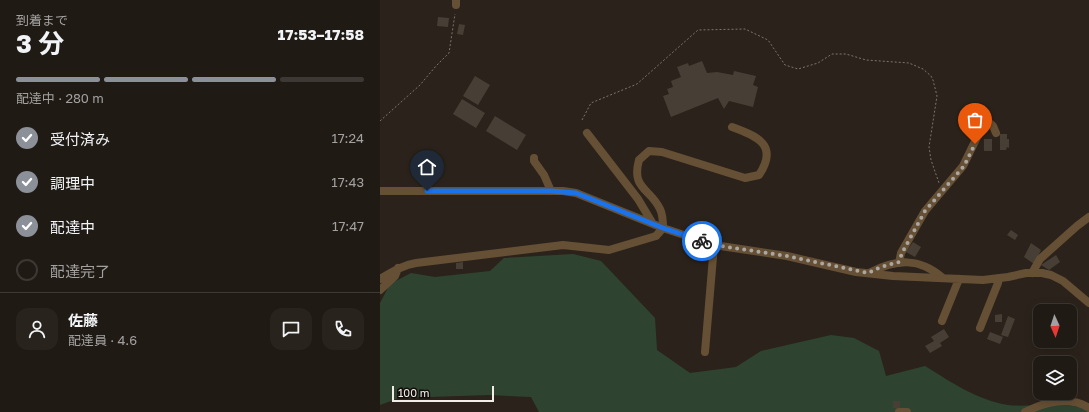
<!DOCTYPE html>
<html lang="ja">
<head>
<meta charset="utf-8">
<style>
  :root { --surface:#201a14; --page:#28231d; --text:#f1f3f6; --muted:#a2a1a0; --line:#3d3834; --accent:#8c9099 }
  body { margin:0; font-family:"Golos Text","Noto Sans JP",sans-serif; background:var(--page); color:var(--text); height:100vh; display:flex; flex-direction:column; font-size:15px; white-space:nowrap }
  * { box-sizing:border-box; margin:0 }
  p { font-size:13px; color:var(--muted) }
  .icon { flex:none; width:22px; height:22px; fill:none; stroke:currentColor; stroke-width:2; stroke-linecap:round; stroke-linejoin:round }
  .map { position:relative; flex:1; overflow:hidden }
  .sheet { display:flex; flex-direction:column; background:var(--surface); width:380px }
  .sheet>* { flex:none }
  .needle { width:26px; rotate:177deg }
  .buttons { position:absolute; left:653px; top:304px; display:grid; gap:8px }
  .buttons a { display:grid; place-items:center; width:44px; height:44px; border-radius:8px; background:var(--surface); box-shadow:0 2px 10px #0003,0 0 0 1px var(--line); font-size:20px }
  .scale { position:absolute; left:12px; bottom:10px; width:102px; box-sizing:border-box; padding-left:4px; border:2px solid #f2ede7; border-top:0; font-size:11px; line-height:14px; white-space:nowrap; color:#f2ede7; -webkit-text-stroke:3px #110d0a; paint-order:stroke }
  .pin { position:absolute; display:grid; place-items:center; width:34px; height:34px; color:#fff; margin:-41px -17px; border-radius:50% 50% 50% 0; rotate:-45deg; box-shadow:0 0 4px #0007 }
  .pin .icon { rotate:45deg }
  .courier { position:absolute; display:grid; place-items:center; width:40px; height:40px; margin:-20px; border:3px solid #1a73e8; border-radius:50%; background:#fff; color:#222; box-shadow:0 1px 5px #0007 }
  .summary em { font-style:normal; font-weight:700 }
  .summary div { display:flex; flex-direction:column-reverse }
  .summary { display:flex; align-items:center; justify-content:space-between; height:68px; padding:0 16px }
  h1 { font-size:26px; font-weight:700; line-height:30px }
  .bar { display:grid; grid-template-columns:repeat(4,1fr); gap:6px 4px; align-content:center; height:48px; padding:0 16px }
  .bar i { height:5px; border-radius:3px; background:var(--line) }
  .bar .selected { background:var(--accent) }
  .bar p { grid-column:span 4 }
  .line { display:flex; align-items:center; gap:10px; padding:0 16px; border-top:1px solid var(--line) }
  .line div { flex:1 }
  .round { display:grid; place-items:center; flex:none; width:42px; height:42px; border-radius:12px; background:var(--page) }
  ol { padding:0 16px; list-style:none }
  li { display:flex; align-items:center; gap:12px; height:44px }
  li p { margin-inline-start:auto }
  li .icon { padding:4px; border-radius:50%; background:var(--accent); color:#fff; stroke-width:4 }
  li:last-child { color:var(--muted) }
  li i { width:22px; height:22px; border:2px solid var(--line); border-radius:50% }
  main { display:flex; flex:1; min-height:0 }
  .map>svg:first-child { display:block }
</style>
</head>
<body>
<main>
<section class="sheet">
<div class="summary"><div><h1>3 分</h1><p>到着まで</p></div><em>17:53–17:58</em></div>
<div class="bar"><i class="selected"></i><i class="selected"></i><i class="selected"></i><i></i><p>配達中 · 280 m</p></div>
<ol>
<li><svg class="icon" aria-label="check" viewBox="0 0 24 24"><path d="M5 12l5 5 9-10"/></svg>受付済み<p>17:24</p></li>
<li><svg class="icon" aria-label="check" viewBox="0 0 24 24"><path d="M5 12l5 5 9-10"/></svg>調理中<p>17:43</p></li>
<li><svg class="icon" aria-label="check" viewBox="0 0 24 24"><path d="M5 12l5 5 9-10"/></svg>配達中<p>17:47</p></li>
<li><i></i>配達完了</li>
</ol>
<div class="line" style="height:72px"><a class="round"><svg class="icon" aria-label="person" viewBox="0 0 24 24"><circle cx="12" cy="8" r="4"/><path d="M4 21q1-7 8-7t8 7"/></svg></a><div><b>佐藤</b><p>配達員 · 4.6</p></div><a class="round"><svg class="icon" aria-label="chat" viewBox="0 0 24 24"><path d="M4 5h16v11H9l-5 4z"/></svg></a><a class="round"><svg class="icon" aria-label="phone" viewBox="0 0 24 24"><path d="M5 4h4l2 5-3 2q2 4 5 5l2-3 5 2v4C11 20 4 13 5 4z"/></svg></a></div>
</section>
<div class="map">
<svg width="709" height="412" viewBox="0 0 709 412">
  <rect width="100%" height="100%" fill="#2b231b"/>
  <path fill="#2e4431" d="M 193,254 L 221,261 L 275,318 L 277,350 L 310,373 L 356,367 L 381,351 L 451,335 L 474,338 L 499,351 L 506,376 L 545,366 C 571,382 597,400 628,405 C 648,408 693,399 709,412 L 159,412 L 151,397 L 109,395 L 19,398 L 0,405 L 0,303 L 10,284 L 31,273 L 55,277 L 110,271 L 124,258 Z"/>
  <path fill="#473f36" d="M 58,17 L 69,18 L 68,27 L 57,26 Z
    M 79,24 L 85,25 L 83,35 L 77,34 Z
    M 322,61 L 327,73 L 337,72 L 353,75 L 354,71 L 376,76 L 373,85 L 378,87 L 373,107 L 349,101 L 344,109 L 338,98 L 291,117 L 283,96 L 289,94 L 287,89 L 293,87 L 291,81 L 301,77 L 297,67 L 308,63 L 309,66 Z
    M 95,76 L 110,85 L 98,105 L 83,96 Z
    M 82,99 L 105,113 L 96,128 L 73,114 Z
    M 115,116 L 146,135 L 137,150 L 106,131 Z
    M 620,134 L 627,134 L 627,139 L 629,139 L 629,148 L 627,147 L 626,150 L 620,150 Z
    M 604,139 L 612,139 L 612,151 L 604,151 Z
    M 631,230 L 638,235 L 635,240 L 627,235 Z
    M 533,242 L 541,247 L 535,257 L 526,252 Z
    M 651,243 L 661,250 L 654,264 L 644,257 Z
    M 676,255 L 680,262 L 669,270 L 661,265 Z
    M 83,262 L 83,269 L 76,269 L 76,263 Z
    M 622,314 L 622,322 L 615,322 L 615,315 Z
    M 628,316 L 635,319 L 628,337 L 621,335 Z
    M 564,329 L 569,337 L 560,343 L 562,346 L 550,353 L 545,346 L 554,341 L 551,337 Z
    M 610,332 L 623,337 L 620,344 L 607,339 Z
    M 513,401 L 520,401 L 520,408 L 513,408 Z"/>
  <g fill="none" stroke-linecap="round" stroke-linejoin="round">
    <path stroke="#7c756e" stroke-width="1" stroke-dasharray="2 2" stroke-linecap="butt" d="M 202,120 L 211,103 L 257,84 L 318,30 L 365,29 L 388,40 L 405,65 L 418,69 L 438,63 L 452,54 L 466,54 L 486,60 L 529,63 L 543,69 L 551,76 L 553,80 L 557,96 L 549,147 L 551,160 L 559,183
      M 0,121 L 40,85 L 56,66 L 69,53 L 75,14"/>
    <path stroke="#665035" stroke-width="8" d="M 76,5 L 76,0
      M 207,133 L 258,199 L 273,224
      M 154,158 L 154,161 L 164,175 L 171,191
      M 0,191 L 183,191 L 196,193 L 283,228 L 334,245 L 407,256 L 476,272 L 513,276 L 603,280 L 628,277 L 646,273 L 662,273 L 671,275 L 683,281 L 709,303
      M 519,263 L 521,253 L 545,211 L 583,166 L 603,125 L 611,124 L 613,126 L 616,133
      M 489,273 C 516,259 539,257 563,278
      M 652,273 L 660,259 L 697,226 L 709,217
      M 0,279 C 12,272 23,265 36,263 L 183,245 L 229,250 L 276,236 L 283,228 C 283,221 283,215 280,209 C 270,188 251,189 259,160 L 269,151 L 282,152 L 365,178 L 379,175 C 399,145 377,136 352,127
      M 0,290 L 15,276 L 18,268
      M 562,321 L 579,279
      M 600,328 L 618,283 L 619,278
      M 325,352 L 334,245
      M 519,412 L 527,412
      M 645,412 C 665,402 689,395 709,408"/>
  </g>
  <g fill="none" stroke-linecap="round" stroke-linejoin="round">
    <path stroke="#aca6a0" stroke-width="4" stroke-dasharray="0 7.2" d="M 322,241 L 334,245 L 407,256 L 488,273 L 501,267 L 519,262 L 522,253 L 545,211 L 584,166 L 595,144"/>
    <path stroke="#1a73e8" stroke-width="5" d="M 47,191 L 171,191 L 196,193 L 283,228 L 322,241"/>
  </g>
</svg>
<div class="buttons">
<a><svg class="needle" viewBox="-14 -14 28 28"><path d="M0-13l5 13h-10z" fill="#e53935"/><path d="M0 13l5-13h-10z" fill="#a2a1a0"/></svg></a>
<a><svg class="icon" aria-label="layers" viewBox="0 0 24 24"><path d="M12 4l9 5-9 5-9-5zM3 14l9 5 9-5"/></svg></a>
</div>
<div class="scale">100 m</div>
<div class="pin" style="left:595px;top:144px;background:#ea580c"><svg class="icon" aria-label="bag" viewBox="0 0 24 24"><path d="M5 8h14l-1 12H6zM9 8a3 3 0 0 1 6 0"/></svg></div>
<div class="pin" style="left:47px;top:191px;background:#1f2937"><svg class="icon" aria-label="home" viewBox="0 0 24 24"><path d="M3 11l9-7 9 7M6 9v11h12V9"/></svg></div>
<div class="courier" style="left:322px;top:241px"><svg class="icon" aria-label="bike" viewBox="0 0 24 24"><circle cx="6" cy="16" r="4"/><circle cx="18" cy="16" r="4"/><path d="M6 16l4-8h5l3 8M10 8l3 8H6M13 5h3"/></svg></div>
</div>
</main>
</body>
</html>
